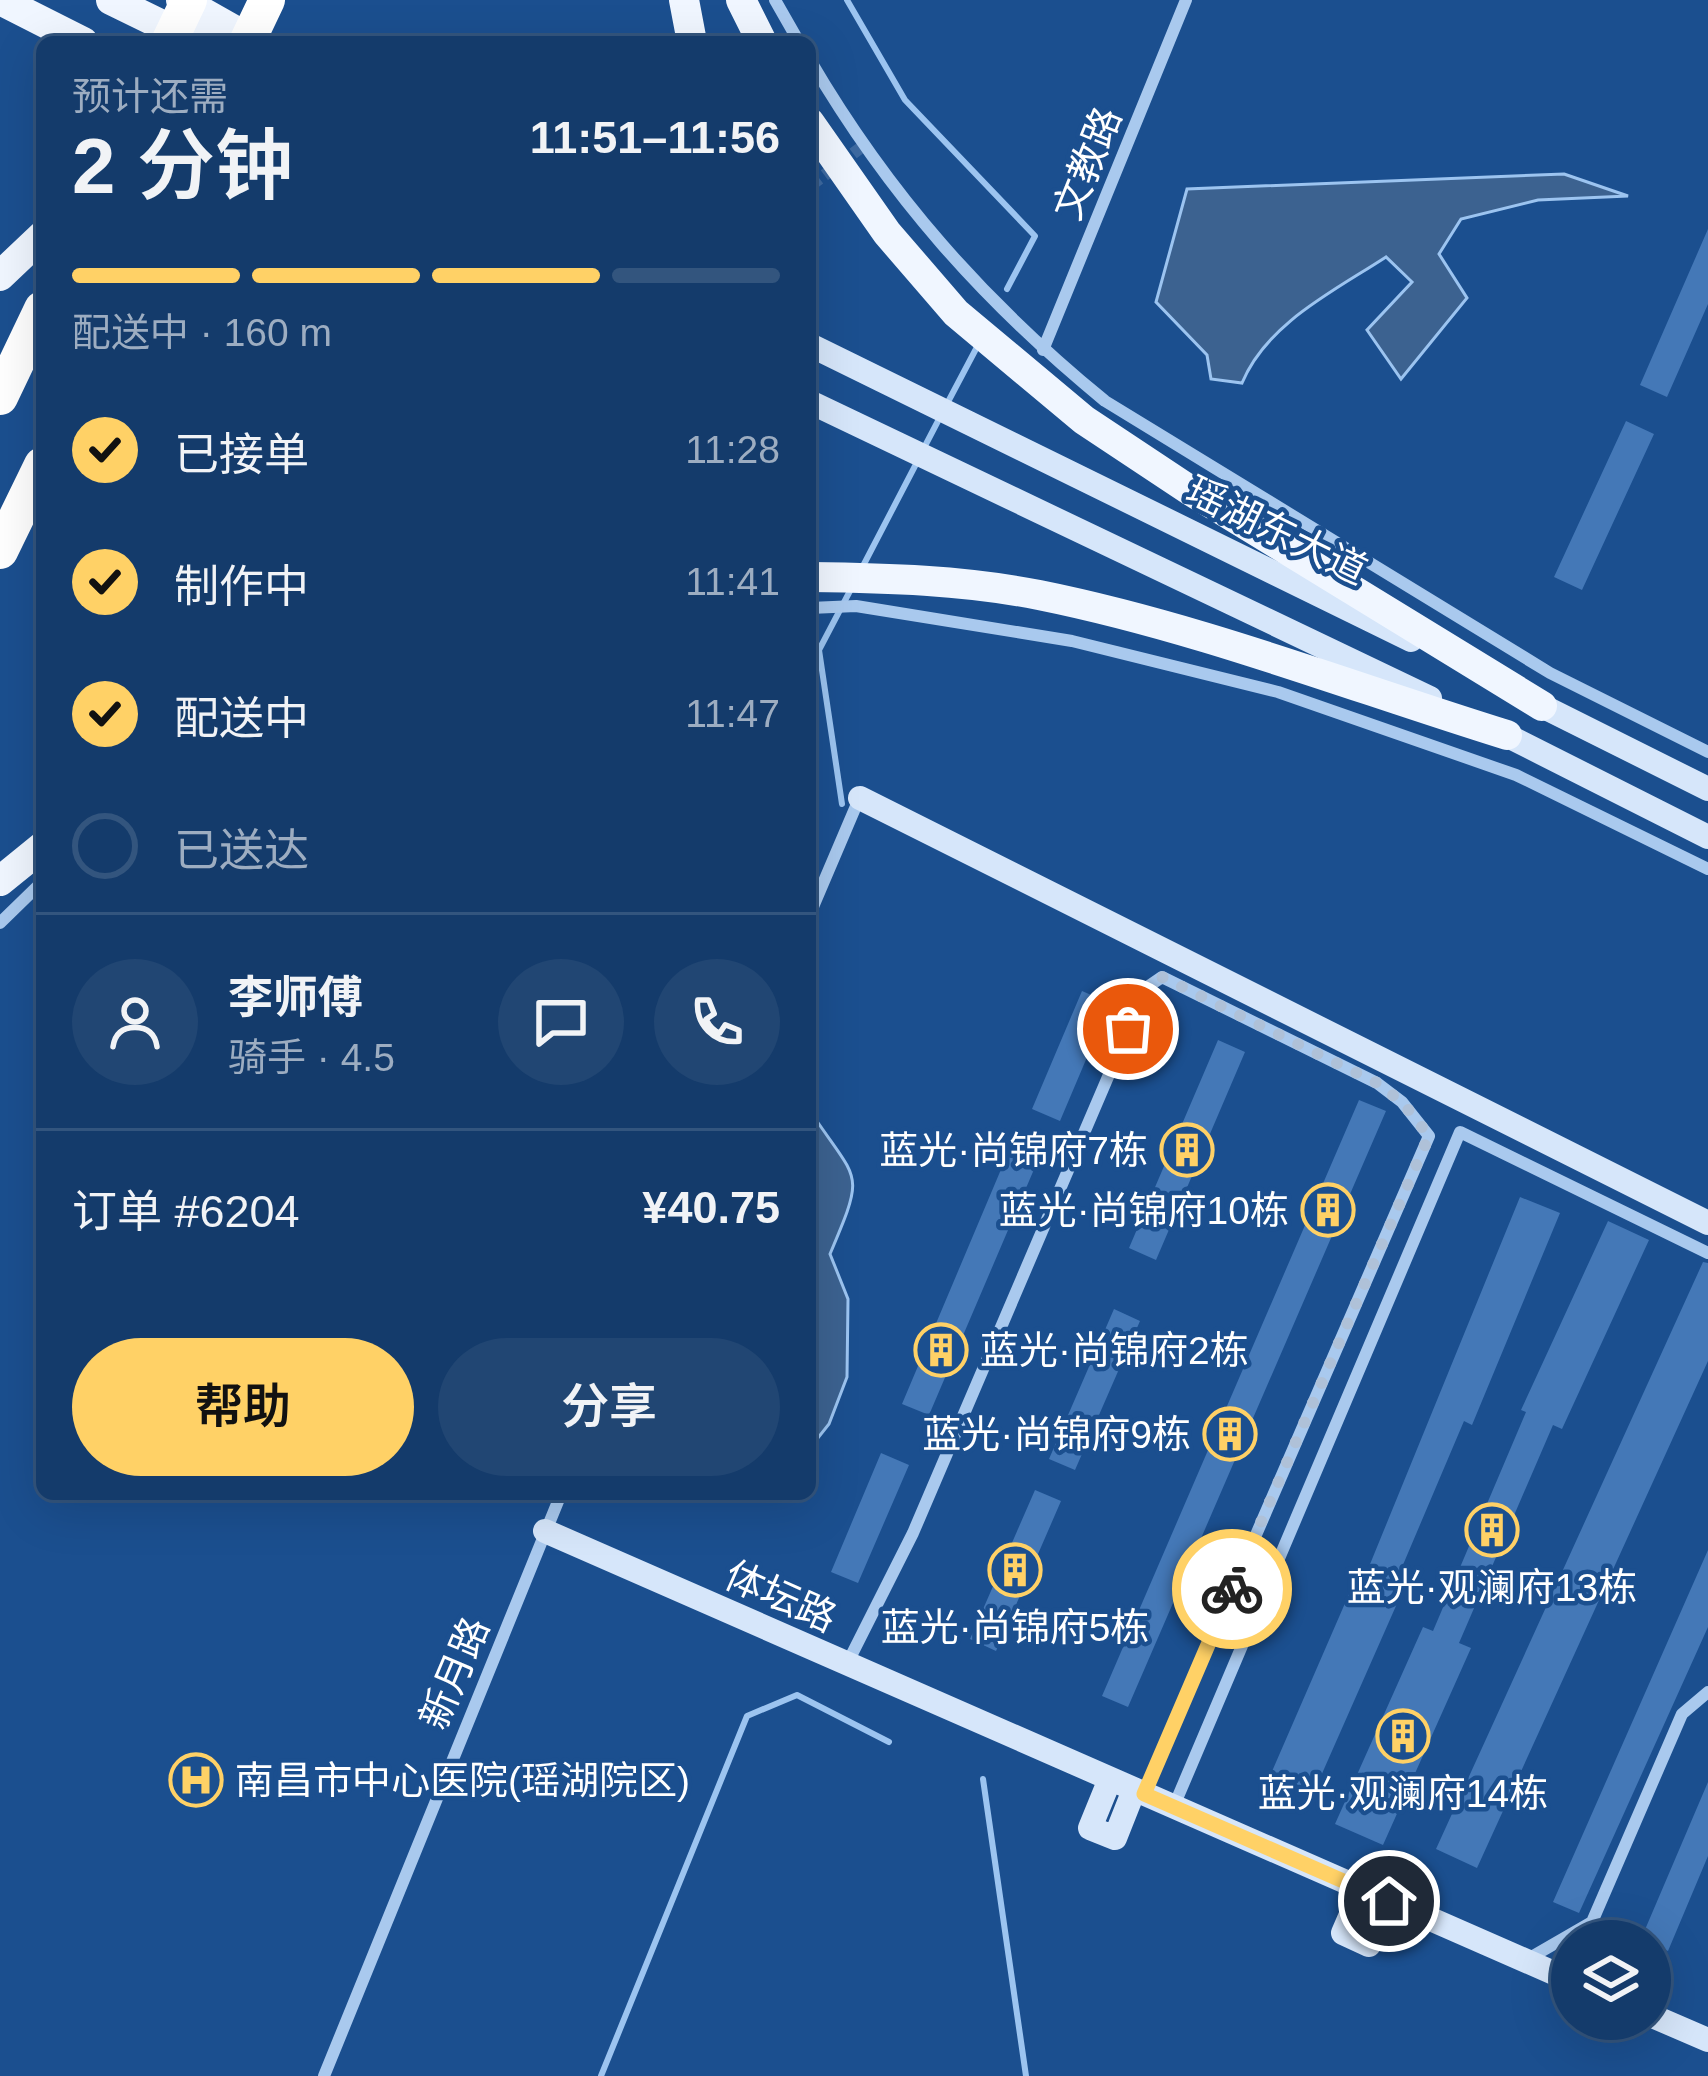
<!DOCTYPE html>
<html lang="zh">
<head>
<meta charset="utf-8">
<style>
  :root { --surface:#143b6b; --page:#214673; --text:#f1f3f6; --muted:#9dadc1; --line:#33557e; --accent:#ffd166 }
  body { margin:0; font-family:Arial,"Noto Sans SC",sans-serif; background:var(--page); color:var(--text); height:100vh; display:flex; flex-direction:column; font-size:45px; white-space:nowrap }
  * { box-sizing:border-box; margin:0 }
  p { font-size:39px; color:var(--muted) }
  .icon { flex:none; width:66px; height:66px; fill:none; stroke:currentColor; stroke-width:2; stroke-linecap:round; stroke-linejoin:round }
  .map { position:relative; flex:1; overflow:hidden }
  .drawer { position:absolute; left:36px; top:36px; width:780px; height:1464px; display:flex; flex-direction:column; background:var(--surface); border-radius:18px; box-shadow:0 12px 48px #0002,0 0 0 3px var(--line) }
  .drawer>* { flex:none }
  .fabs { position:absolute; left:1551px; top:1920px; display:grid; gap:24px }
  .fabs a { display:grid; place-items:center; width:120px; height:120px; border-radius:50%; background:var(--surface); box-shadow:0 12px 48px #0002,0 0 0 3px var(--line); font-size:60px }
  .pin { position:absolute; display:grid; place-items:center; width:102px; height:102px; color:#fff; margin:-51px; border:6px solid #fff; border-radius:50%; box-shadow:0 3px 12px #0007 }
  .courier { position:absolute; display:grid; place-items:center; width:120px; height:120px; margin:-60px; border:9px solid #ffd166; border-radius:50%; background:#fff; color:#222; box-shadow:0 3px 15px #0007 }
  .overview em { font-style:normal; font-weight:600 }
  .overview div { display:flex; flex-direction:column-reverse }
  .overview { display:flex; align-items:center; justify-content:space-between; height:204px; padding:0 36px }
  h1 { font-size:78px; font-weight:600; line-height:90px }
  .bar { display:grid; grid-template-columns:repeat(4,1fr); gap:18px 12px; align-content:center; height:144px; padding:0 36px }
  .bar i { height:15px; border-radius:9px; background:var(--line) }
  .bar .selected { background:var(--accent) }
  .bar p { grid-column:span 4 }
  .line { display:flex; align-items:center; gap:30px; padding:0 36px; border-top:3px solid var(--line) }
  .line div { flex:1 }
  .round { display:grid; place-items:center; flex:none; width:126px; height:126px; border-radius:63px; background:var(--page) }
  ol { padding:0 36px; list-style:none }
  li { display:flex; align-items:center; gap:36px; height:132px }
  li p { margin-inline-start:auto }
  li .icon { padding:12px; border-radius:50%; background:var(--accent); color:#111; stroke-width:4 }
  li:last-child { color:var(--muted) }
  li i { width:66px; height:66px; border:6px solid var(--line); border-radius:50% }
  .cta { display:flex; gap:24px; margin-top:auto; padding:24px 36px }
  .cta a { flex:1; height:138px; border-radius:72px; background:var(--accent); color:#111; font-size:48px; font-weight:600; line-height:138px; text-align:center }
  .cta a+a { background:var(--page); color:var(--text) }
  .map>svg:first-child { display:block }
</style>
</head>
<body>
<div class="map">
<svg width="1708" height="2076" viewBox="0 0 1708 2076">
  <rect width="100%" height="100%" fill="#1b4f8f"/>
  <path fill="#3c6290" stroke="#9cc4f0" stroke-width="3" d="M 1564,174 L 1628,196 L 1538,200 L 1461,219 L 1439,254 L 1467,298 L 1401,379 L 1367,330 L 1412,282 L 1386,257 C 1334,291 1267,323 1242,383 L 1211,379 L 1207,355 L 1156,302 L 1187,189 Z
    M 810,1111 C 859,1184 866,1169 830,1254 L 848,1299 L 847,1377 L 829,1424 L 810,1448 Z"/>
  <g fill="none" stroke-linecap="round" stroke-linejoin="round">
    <path stroke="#9cc4f0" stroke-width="6" d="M 847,0 L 905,100 L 1035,236 L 1007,289
      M 949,400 L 977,347
      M 926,444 L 938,421
      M 863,566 L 915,466
      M 842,804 L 819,650 L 851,589
      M 983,1779 L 1026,2076
      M 601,2076 L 747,1716 L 797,1695 L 889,1742"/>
  </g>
  <path fill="#4478b7" d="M 1708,229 L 1708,304 L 1667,397 L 1640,385 Z
    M 1626,421 L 1654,434 L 1582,590 L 1554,577 Z
    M 1082,991 L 1110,1003 L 1060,1121 L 1032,1109 Z
    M 1218,1040 L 1245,1052 L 1156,1260 L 1129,1248 Z
    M 1359,1100 L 1386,1111 L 1128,1707 L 1102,1696 Z
    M 1013,1141 L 1041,1153 L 929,1415 L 902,1404 Z
    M 1520,1197 L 1560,1213 L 1472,1425 L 1464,1421 L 1394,1586 L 1403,1590 L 1313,1794 L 1270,1776 L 1359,1571 L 1366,1574 Z
    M 1608,1221 L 1649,1240 L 1562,1429 L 1553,1425 L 1459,1643 L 1471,1648 L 1383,1845 L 1335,1824 L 1423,1627 L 1433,1631 L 1526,1412 L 1521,1410 Z
    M 1703,1262 L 1708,1263 L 1708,1361 L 1477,1868 L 1436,1849 Z
    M 1114,1309 L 1140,1321 L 1075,1470 L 1049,1459 Z
    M 881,1453 L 909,1465 L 858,1583 L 831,1572 Z
    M 1035,1490 L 1061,1501 L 996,1651 L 970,1639 Z
    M 1708,1550 L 1708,1627 L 1579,1913 L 1553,1902 Z
    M 1708,1782 L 1708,1856 L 1668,1951 L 1641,1939 Z"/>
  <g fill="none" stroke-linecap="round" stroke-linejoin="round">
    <path stroke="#3d69a0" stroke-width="12" stroke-dasharray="12 6" stroke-linecap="butt" d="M 810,186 L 863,146"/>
    <path stroke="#a9c9ee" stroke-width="12" d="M 775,0 L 799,42
      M 810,60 C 889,195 984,302 1105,401 L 1550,673 L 1708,752
      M 1043,350 L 1186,0
      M 810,608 L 856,606 L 1072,641 L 1278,692 L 1516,775 L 1708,869
      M 810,914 L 859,799
      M 0,923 L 42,882
      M 847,1664 L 913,1533 L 1146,988 L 1162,977 L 1377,1083 L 1402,1102 L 1429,1136 L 1144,1793
      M 1174,1806 L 1460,1132 L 1708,1253
      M 1528,1959 L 1592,1922 L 1682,1714 L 1708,1692
      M 324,2076 L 561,1494"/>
    <path stroke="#d6e6fa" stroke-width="24" d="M 810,345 L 1411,640
      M 810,402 L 1430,698
      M 1528,699 L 1708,789
      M 1494,729 L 1708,837
      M 860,798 L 1708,1223
      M 545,1531 L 1572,1981
      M 1110,1779 L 1090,1828 L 1115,1838 L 1134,1790
      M 1362,1889 L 1343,1933 L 1369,1945 L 1389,1901
      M 1650,2015 L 1708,2040"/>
    <path stroke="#f0f6ff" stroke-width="30" d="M 0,0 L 83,42
      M 111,0 L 197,42
      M 181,0 L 255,42
      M 684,0 L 692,42
      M 741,0 L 762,42
      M 810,123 L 887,233 L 956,313 L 1084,420 L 1191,491 L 1542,706
      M 0,276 L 42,236
      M 810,577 C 887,578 963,580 1039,595 C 1198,627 1352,687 1507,735
      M 0,881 L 42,847"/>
    <path stroke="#fff" stroke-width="36" d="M 169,42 L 189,0
      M 247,42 L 267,0
      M 0,397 L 42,309
      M 0,551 L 42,465"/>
  </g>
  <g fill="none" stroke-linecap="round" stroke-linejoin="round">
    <path stroke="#afc1d8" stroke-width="12" stroke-dasharray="0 21.6" d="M 1128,1029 L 1146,988 L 1162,977 L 1377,1083 L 1402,1102 L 1429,1136 L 1232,1589"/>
    <path stroke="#ffd166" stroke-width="15" d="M 1232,1589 L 1144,1794 L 1389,1901"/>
  </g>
  <defs>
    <g id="building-ring" transform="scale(2.7)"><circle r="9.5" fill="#1b4f8f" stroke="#ffd166" stroke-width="1.5"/><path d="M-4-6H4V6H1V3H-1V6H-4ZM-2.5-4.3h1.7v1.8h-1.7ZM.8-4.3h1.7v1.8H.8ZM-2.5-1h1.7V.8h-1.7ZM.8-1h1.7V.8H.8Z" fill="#ffd166"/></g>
    <g id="hospital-ring" transform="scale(2.7)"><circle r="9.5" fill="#1b4f8f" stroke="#ffd166" stroke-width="1.5"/><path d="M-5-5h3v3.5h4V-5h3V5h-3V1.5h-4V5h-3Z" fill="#ffd166"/></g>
  </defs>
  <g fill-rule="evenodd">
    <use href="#building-ring" x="1187" y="1150"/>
    <use href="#building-ring" x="1328" y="1210"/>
    <use href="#building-ring" x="941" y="1350"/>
    <use href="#building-ring" x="1230" y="1434"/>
    <use href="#building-ring" x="1492" y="1530"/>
    <use href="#building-ring" x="1015" y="1570"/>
    <use href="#building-ring" x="1403" y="1736"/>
    <use href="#hospital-ring" x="196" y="1780"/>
  </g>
  <g text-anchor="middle" stroke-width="9" stroke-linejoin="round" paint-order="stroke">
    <g font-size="39" fill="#fff" stroke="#1b4f8f">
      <text transform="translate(1087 163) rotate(-68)" y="14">文教路</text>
      <text transform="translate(1277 530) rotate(26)" y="14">瑶湖东大道</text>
      <text transform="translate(781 1596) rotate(24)" y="14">体坛路</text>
      <text transform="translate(454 1673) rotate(-67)" y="14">新月路</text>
    </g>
    <g font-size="39" fill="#fff" stroke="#1b4f8f" text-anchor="end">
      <text x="1148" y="1164">蓝光·尚锦府7栋</text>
      <text x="1289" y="1224">蓝光·尚锦府10栋</text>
      <text x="980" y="1364" text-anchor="start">蓝光·尚锦府2栋</text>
      <text x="1191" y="1448">蓝光·尚锦府9栋</text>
      <text x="1492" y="1601" text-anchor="middle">蓝光·观澜府13栋</text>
      <text x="1015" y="1641" text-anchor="middle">蓝光·尚锦府5栋</text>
      <text x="235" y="1794" text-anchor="start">南昌市中心医院(瑶湖院区)</text>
      <text x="1403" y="1807" text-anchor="middle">蓝光·观澜府14栋</text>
    </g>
  </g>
</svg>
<div class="fabs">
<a><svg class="icon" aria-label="layers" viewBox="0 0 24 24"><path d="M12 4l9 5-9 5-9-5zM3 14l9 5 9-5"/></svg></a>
</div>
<div class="pin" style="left:1128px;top:1029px;background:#ea580c"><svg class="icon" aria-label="bag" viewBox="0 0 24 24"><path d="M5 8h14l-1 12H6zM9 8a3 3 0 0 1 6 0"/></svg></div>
<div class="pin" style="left:1389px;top:1901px;background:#1f2937"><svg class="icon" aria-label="home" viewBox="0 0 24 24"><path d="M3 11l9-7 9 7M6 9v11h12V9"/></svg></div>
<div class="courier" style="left:1232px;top:1589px"><svg class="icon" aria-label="bike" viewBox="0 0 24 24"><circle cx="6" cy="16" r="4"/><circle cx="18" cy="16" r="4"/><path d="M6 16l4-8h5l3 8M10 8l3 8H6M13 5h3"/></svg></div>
<section class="drawer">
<div class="overview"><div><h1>2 分钟</h1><p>预计还需</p></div><em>11:51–11:56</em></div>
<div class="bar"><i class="selected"></i><i class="selected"></i><i class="selected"></i><i></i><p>配送中 · 160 m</p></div>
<ol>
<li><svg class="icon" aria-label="check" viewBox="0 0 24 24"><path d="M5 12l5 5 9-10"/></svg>已接单<p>11:28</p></li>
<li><svg class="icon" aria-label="check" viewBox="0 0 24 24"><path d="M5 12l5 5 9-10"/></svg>制作中<p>11:41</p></li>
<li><svg class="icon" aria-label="check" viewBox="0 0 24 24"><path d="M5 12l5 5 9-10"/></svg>配送中<p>11:47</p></li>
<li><i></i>已送达</li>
</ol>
<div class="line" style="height:216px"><a class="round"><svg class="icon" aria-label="person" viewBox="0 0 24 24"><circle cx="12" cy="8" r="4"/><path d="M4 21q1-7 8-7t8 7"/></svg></a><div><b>李师傅</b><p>骑手 · 4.5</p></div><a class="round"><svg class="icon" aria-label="chat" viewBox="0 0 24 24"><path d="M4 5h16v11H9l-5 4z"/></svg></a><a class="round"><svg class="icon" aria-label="phone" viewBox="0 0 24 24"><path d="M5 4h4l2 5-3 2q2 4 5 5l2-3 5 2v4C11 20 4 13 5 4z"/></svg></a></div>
<div class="line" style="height:156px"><div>订单 #6204</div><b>¥40.75</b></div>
<div class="cta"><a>帮助</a><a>分享</a></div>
</section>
</div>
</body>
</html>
